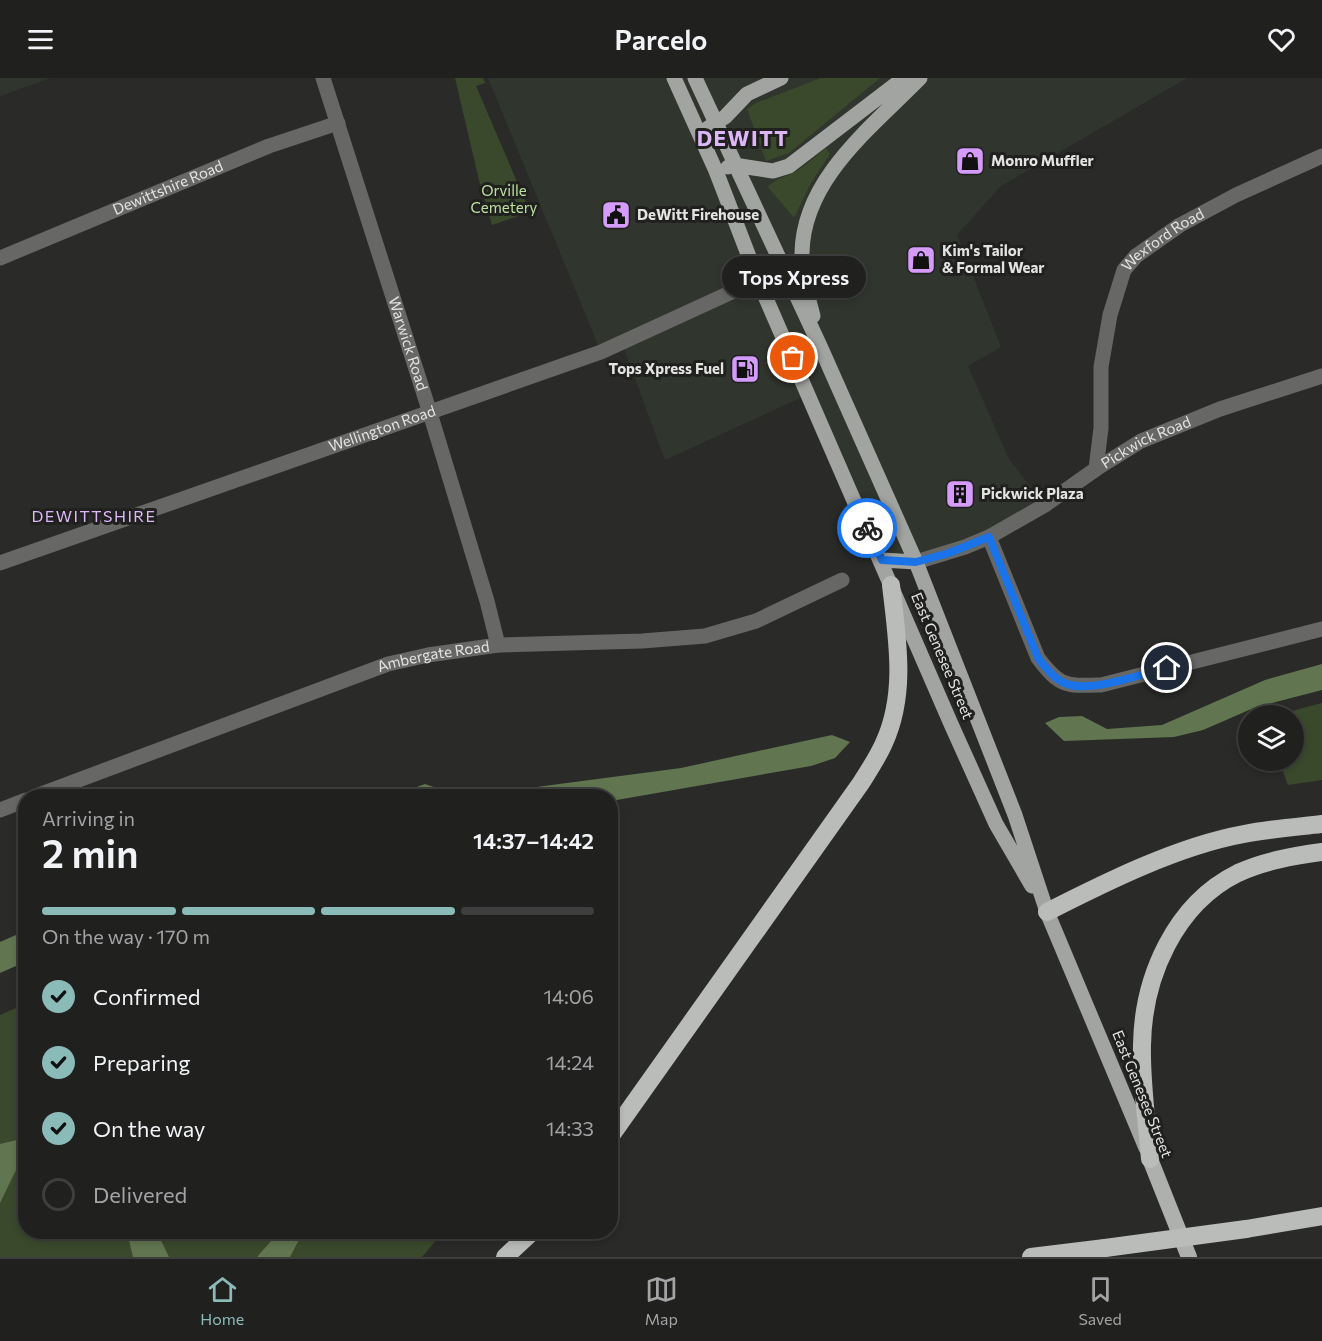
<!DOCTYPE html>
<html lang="en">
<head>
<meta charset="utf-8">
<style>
  :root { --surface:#20201f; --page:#282828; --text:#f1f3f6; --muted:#a2a3a4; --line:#3d3e3d; --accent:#8bbbb9 }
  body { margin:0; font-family:Commissioner,sans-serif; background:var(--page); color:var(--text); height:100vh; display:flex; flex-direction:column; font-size:22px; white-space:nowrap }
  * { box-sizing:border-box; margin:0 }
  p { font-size:20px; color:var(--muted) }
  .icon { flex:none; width:33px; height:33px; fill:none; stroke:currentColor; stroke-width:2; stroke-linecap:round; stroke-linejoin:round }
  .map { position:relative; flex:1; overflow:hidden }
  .details { position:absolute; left:18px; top:711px; width:600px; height:450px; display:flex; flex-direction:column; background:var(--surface); border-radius:24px; box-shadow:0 3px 9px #0003,0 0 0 2px var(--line) }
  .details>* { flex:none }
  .controls { position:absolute; left:1238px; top:627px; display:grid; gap:12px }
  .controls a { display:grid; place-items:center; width:66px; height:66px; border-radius:50%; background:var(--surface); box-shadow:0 3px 9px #0003,0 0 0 2px var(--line); font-size:30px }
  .pin { position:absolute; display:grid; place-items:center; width:51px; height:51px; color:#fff; margin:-26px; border:3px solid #fff; border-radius:50%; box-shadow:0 2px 6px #0007 }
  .courier { position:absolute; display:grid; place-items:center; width:60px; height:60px; margin:-30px; border:4px solid #1a73e8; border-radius:50%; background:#fff; color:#222; box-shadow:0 2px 8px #0007 }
  .bubble { position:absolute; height:42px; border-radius:21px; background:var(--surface); box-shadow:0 3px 9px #0003,0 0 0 2px var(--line); font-size:20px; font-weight:600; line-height:42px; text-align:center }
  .head em { font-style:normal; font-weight:600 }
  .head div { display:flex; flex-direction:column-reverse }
  .head { display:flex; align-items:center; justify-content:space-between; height:102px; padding:0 24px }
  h1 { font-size:39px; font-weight:600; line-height:45px }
  .bar { display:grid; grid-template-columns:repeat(4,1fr); gap:9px 6px; align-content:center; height:72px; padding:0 24px }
  .bar i { height:8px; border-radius:4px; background:var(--line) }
  .bar .selected { background:var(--accent) }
  .bar p { grid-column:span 4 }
  ol { padding:0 24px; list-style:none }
  li { display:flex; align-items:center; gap:18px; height:66px }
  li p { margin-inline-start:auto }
  li .icon { padding:6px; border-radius:50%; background:var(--accent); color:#111; stroke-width:4 }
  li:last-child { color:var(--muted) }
  li i { width:33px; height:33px; border:3px solid var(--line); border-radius:50% }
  header { display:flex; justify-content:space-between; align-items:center; height:78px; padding:0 24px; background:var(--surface); font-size:27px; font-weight:600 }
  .dock { display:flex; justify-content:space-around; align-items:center; height:84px; border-top:2px solid var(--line); background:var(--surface); font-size:16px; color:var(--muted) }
  .dock a { display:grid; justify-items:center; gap:3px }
  .dock .selected { color:var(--accent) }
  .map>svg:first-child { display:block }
</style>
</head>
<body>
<header><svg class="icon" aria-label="menu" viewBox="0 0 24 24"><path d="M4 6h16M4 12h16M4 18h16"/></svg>Parcelo<svg class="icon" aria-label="heart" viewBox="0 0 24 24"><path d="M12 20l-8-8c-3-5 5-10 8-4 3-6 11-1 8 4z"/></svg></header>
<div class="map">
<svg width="1322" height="1179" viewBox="0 0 1322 1179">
  <rect width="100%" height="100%" fill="#2a2b29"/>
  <path fill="#30352d" d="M 0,0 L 51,0 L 0,18 Z
    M 488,0 L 1187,0 L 1001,108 L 957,157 L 1001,269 L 968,288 L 1009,381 L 1045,427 L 965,469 L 882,482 L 809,316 L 665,382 L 622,265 L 601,274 Z"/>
  <path fill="#3a492c" d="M 455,0 L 483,0 L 485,5 L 476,8 L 530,134 L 492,147 L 479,102 Z
    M 821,0 L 880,0 L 789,75 L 766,83 L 747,31 L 756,25 Z
    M 826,70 L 830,76 L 811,105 L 794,140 L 768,109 C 775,100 789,98 798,92 C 808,86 817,77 826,70 Z
    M 1322,625 L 1322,702 L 1288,707 L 1279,683 L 1293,682 L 1293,638 L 1277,637 Z
    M 25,926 L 26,1154 L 443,1154 L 422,1179 L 0,1179 L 0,937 Z"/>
  <path fill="#617550" d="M 1322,586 L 1322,612 L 1256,629 L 1203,652 L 1174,659 L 1064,663 L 1045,645 L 1059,639 L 1082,638 L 1107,651 L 1162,647 L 1265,602 Z
    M 832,657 L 850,664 L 835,680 L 811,688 L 611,723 L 610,718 L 392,718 L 425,706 L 448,714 L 468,718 L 681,690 Z
    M 25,853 L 25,884 L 0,895 L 0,864 Z
    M 25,1060 L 25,1086 L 16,1092 L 0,1125 L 0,1066 Z
    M 127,1154 L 157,1154 L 169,1179 L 133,1179 Z
    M 279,1154 L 303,1154 L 290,1179 L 257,1179 Z"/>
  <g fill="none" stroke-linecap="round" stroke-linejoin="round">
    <g stroke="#676766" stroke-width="15">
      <path id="s1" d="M 323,0 L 430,335 L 487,523 L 498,567"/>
      <path id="s2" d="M 0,180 L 269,68 L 338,45"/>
      <path id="s3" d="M 1096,391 L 1101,350 L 1101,289 L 1110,237 L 1124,192 L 1136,178 L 1180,147 L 1236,117 L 1322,78"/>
      <path d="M 989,459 L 1038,580 C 1060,609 1066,608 1101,607 L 1322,551"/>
      <path id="s4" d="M 916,484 L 965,469 L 989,459 L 1045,427 L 1096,391 L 1141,363 L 1220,331 L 1322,298"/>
      <path id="s5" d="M 0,485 L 601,274 L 758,202"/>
      <path id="s6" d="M 36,718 L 388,586 L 428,577 L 498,567 L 642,563 L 705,558 L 756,543 L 842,502"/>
      <path d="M 0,732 L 26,722"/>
    </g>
    <path stroke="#a2a4a1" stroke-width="15" d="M 674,0 L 716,93 L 758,202 L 951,646 L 996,746 L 1032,808
      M 695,0 L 820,268 L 916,484 L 1015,737 L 1047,834 L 1146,1070
      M 708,50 L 725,39 L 747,16 L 781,0
      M 728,89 L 734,87 L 773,93 L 789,88 L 904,0
      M 813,238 C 808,218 801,197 802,175 C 803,101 872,49 920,0
      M 882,482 L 916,484"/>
    <path stroke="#aeb0ad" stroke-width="16" d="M 1150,1081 L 1189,1179"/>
    <path stroke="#babcb9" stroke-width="18" d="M 1047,834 C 1106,804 1178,768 1244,756 C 1270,751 1296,749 1322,746
      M 610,1059 L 861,705 C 869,692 878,679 884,665 C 907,615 897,560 891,507
      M 1150,1081 C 1147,1044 1141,1004 1142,967 C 1143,899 1175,826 1238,795 C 1264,783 1293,778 1322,774
      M 1246,1151 L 1322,1138
      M 505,1179 L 532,1154
      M 1031,1179 L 1105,1170"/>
    <path stroke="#babcb9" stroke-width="18" d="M 1105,1170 L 1246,1151"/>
  </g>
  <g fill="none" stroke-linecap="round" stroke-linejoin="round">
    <path stroke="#a2a3a1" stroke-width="6" stroke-dasharray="0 10.8" d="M 793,280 L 867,450"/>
    <path stroke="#1a73e8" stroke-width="8" d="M 867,450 L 882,482 L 916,484 L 949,475 L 989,459 L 1038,580 C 1046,590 1056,604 1070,607 C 1095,613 1142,596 1167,590"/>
  </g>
  <defs>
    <g id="shop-square" transform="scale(1.5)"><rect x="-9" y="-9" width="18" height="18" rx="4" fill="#d59bfa" stroke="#20211f"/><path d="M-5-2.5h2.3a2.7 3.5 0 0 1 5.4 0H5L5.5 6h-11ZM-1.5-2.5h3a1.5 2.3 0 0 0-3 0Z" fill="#111"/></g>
    <g id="civic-square" transform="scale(1.5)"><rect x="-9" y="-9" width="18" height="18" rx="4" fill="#d59bfa" stroke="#20211f"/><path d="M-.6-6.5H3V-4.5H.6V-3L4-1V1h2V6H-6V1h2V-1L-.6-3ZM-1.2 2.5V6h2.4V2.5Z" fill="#111"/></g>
    <g id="fuel-square" transform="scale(1.5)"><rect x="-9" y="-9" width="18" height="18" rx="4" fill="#d59bfa" stroke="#20211f"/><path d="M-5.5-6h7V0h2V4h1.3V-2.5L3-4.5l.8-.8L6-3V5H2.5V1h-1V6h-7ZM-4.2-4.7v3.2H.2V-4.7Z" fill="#111"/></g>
    <g id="building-square" transform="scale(1.5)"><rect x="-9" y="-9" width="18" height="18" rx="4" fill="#d59bfa" stroke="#20211f"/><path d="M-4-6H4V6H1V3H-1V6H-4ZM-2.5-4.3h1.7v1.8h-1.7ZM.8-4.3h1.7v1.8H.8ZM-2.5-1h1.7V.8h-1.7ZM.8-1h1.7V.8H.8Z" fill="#111"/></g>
  </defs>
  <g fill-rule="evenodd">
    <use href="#shop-square" x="970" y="83"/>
    <use href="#civic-square" x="616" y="137"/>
    <use href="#shop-square" x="921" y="182"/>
    <use href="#fuel-square" x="745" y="291"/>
    <use href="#building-square" x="960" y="416"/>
  </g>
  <g text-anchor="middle" stroke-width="6" stroke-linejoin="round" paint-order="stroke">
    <g font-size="15" font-weight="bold" fill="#e3e4e2" stroke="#20211f" text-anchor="start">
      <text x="991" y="88">Monro Muffler</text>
      <text x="637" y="142">DeWitt Firehouse</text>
      <text x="942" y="178">Kim's Tailor<tspan x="942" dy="17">&amp; Formal Wear</tspan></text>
      <text x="724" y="296" text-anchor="end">Tops Xpress Fuel</text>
      <text x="981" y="421">Pickwick Plaza</text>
    </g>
    <g font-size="15" fill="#e3e4e2" stroke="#20211f">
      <text dy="5" stroke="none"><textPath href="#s2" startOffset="182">Dewittshire Road</textPath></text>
      <text dy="5" stroke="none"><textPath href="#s3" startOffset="252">Wexford Road</textPath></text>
      <text dy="5" stroke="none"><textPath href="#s1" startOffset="279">Warwick Road</textPath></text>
      <text dy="5" stroke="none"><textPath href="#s5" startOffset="405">Wellington Road</textPath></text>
      <text dy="5" stroke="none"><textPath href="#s4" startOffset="261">Pickwick Road</textPath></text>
      <text transform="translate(942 578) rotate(67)" y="5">East Genesee Street</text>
      <text dy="5" stroke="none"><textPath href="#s6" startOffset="422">Ambergate Road</textPath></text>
      <text transform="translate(1142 1016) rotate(68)" y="5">East Genesee Street</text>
    </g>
    <g font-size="15" fill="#bee0a1" stroke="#20211f">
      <text x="504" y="118">Orville<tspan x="504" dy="17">Cemetery</tspan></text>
    </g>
    <g font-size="16" letter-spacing="1.5" fill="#deb7f9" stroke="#20211f">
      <text x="94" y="444">DEWITTSHIRE</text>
    </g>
    <g font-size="21" font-weight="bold" letter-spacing="1.5" fill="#deb7f9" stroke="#20211f">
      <text x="743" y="68">DEWITT</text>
    </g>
  </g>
</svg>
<div class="controls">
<a><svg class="icon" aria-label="layers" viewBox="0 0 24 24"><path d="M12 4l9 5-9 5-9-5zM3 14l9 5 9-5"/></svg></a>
</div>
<div class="pin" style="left:793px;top:280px;background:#ea580c"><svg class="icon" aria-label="bag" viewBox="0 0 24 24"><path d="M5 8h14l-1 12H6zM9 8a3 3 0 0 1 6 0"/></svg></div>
<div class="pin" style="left:1167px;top:590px;background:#1f2937"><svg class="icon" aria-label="home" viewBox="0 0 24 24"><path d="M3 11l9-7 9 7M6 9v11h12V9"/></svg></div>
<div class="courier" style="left:867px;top:450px"><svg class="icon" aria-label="bike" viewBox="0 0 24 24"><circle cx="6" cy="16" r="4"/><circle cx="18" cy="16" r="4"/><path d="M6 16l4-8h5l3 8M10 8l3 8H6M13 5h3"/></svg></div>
<div class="bubble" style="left:722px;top:178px;width:144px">Tops Xpress</div>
<section class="details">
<div class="head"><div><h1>2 min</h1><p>Arriving in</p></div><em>14:37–14:42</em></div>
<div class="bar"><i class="selected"></i><i class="selected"></i><i class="selected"></i><i></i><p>On the way · 170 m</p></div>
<ol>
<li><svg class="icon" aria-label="check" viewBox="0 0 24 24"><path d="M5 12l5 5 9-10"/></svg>Confirmed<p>14:06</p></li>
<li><svg class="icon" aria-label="check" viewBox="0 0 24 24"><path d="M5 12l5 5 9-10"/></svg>Preparing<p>14:24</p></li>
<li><svg class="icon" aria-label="check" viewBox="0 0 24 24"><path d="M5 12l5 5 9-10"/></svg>On the way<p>14:33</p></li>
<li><i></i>Delivered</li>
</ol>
</section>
</div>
<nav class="dock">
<a class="selected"><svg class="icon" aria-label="home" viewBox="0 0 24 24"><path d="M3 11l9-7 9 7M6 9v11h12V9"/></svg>Home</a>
<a><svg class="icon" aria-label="map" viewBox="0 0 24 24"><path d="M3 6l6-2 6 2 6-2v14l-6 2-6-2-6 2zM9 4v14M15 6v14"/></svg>Map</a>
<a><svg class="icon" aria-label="saved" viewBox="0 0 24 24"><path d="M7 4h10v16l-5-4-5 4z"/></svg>Saved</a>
</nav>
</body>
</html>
